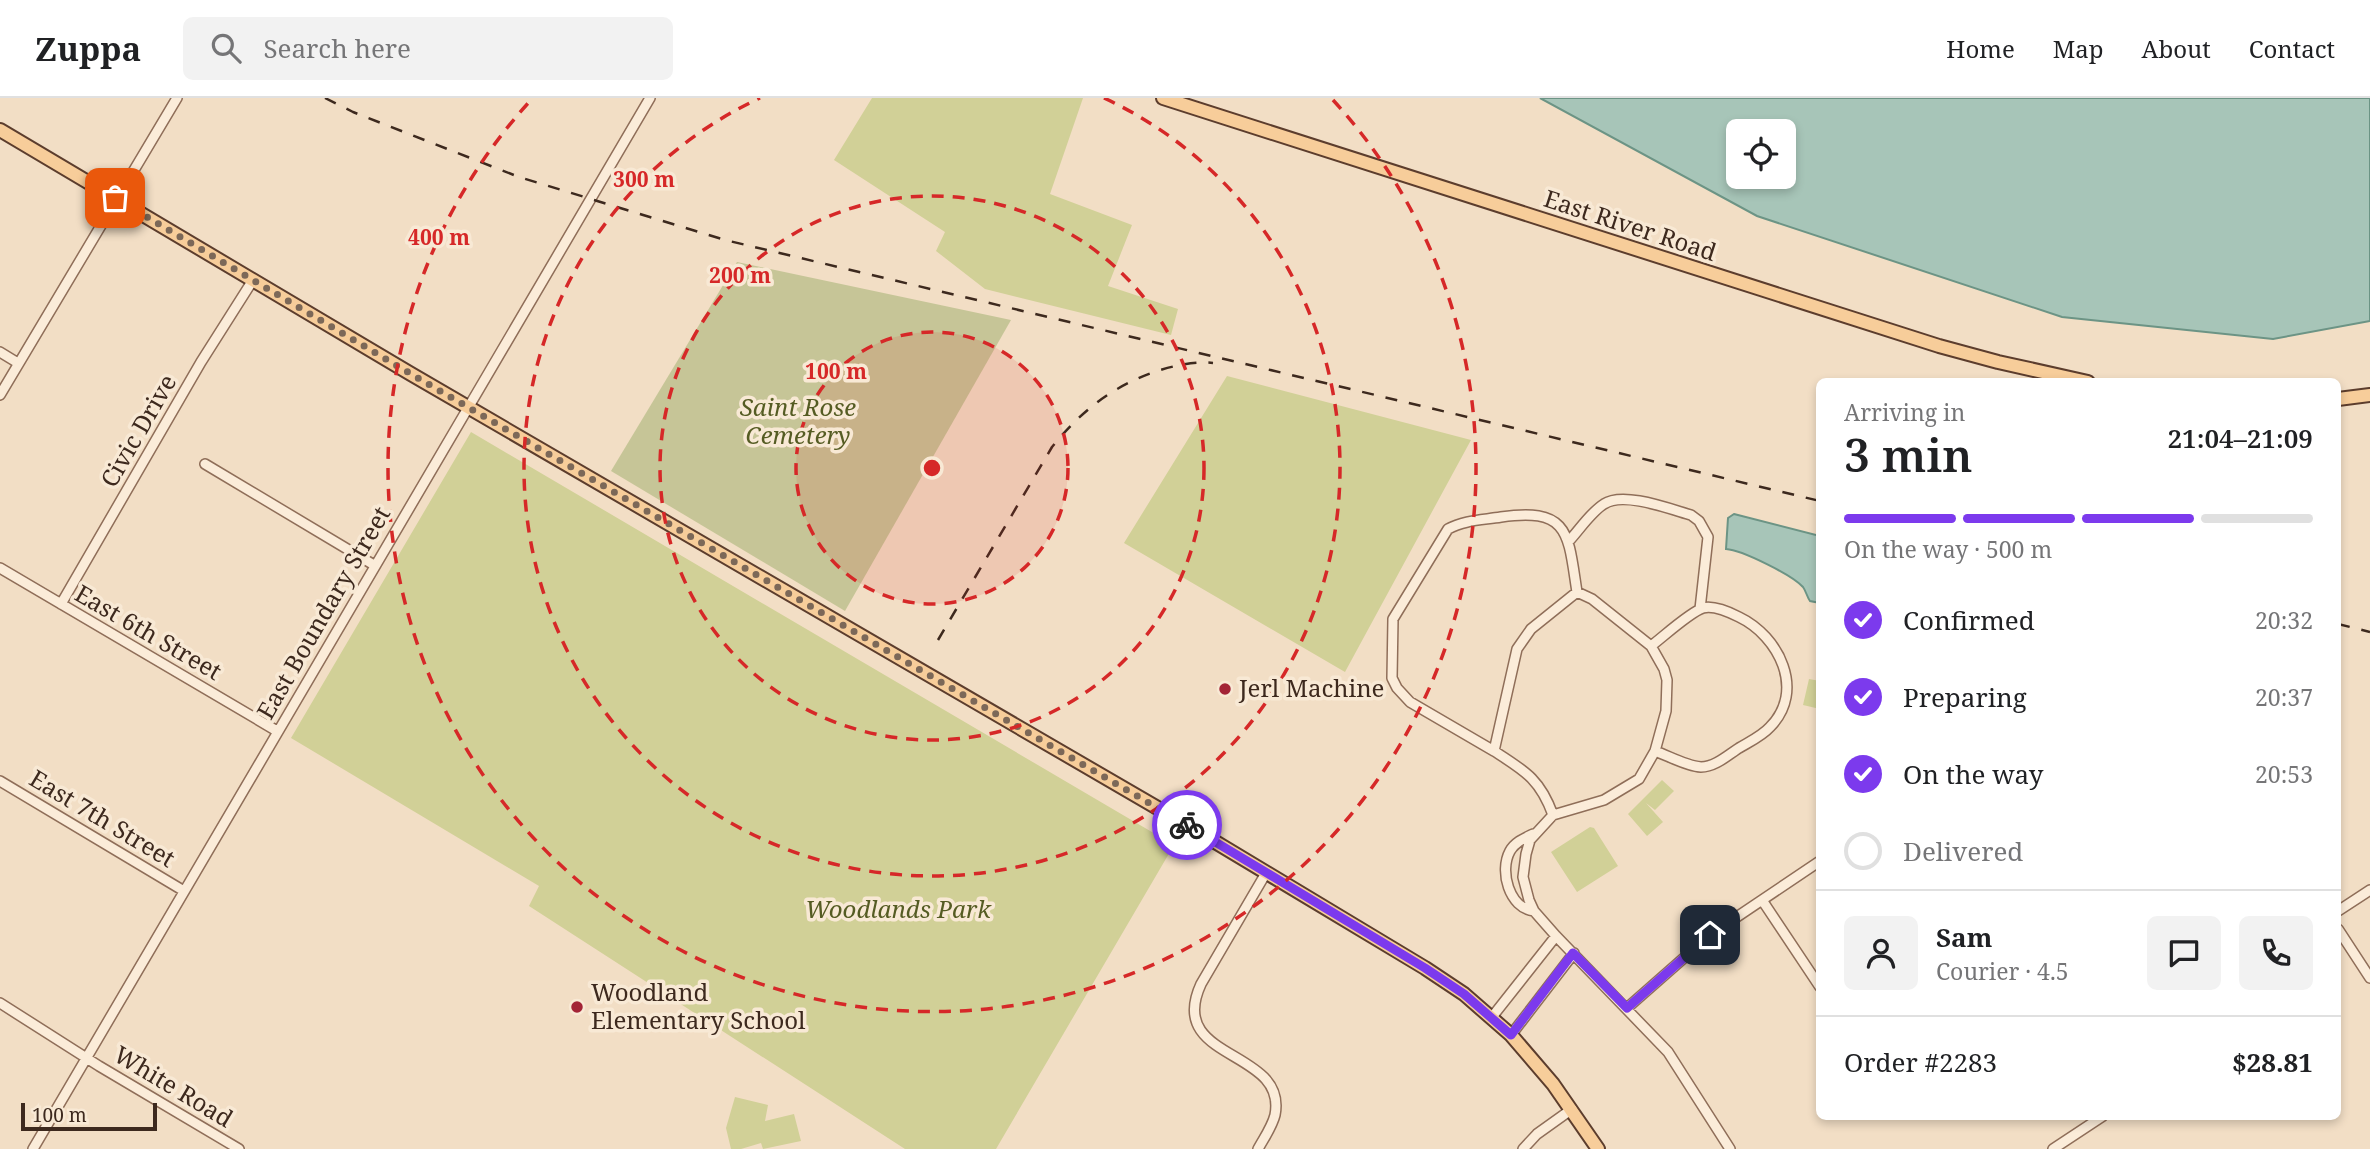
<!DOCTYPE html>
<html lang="en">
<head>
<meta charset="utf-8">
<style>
  :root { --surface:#fff; --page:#f2f2f2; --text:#202124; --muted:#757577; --line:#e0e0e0; --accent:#7c3aed }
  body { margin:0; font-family:"Noto Serif",serif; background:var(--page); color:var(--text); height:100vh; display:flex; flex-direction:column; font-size:26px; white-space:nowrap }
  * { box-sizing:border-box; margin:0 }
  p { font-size:23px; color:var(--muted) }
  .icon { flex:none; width:38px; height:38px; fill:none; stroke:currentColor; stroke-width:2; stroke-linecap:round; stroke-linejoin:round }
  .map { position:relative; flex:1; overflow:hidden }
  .sheet { position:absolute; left:1816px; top:280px; width:525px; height:742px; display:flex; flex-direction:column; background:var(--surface); border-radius:10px; box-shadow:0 4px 10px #0003 }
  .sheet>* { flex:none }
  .buttons { position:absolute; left:1726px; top:21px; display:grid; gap:14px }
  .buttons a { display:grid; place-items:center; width:70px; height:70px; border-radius:10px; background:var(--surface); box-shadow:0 4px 10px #0003; font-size:35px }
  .scale { position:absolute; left:21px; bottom:18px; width:136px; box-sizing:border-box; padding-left:7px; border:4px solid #3d291e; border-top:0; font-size:19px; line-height:24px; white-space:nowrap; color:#3d291e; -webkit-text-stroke:5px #f8e9d5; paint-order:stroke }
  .pin { position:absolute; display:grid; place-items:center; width:60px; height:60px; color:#fff; margin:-30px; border-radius:14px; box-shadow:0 4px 10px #0006 }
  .courier { position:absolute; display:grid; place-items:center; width:70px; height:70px; margin:-35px; border:5px solid #7c3aed; border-radius:50%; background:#fff; color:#222; box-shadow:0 2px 9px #0007 }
  .head em { font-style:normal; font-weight:600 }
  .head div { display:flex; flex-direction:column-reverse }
  .head { display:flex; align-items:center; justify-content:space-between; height:119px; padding:0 28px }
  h1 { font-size:46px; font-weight:600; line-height:52px }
  .bar { display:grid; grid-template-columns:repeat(4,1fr); gap:10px 7px; align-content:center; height:84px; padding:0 28px }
  .bar i { height:9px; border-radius:5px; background:var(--line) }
  .bar .on { background:var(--accent) }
  .bar p { grid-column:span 4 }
  .line { display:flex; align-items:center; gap:18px; padding:0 28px; border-top:2px solid var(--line) }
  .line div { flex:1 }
  .round { display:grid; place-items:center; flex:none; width:74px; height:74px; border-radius:10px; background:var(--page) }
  ol { padding:0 28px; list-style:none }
  li { display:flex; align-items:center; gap:21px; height:77px }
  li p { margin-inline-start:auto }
  li .icon { padding:7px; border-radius:50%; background:var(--accent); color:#fff; stroke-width:4 }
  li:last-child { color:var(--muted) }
  li i { width:38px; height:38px; border:4px solid var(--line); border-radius:50% }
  header { display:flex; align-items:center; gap:42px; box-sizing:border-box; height:98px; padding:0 35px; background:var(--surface); border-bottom:2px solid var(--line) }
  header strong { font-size:33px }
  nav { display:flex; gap:38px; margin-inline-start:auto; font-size:24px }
  .search { width:490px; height:63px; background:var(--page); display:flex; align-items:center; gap:18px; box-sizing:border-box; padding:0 24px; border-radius:10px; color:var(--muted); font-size:26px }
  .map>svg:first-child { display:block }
</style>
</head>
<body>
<header>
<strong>Zuppa</strong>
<div class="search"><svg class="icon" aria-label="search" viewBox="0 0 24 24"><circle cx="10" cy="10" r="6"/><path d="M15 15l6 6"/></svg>Search here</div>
<nav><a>Home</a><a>Map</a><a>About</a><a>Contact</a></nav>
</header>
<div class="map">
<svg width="2370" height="1051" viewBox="0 0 2370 1051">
  <rect width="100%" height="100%" fill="#f2dec5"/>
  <path fill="#d1d097" d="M 872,0 L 1083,0 L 1050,96 L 1132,127 L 1108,188 L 1178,211 L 1171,237 L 985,191 L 936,153 L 945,134 L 834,62 Z
    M 1227,278 L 1471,342 L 1345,574 L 1124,445 Z
    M 471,334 L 1174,747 L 996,1051 L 905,1051 L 529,808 L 539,788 L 291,640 Z
    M 1809,581 L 1820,583 L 1820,611 L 1803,607 Z
    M 1662,682 L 1674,693 L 1655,712 L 1646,705 L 1663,724 L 1647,738 L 1628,716 Z
    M 1590,729 L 1594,730 L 1618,768 L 1577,794 L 1551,754 Z
    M 735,999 L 768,1007 L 765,1023 L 794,1016 L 801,1043 L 763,1051 L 761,1045 L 741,1051 L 731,1051 L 726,1030 Z"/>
  <path fill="#c6c597" d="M 737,164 L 1011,222 L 845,513 L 611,373 Z"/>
  <path fill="#a7c5b8" stroke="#6c9485" stroke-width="2" fill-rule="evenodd" d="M 1540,0 L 2370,0 L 2370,223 L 2273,241 L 2062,219 L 1757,118 ZM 1738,33 L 1783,33 L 1783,79 L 1738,79 Z
    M 1734,416 L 1820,438 L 1820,505 L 1810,503 C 1807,499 1806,493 1803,489 C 1792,477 1742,452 1726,451 L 1728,420 Z"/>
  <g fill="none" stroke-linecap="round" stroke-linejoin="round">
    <g stroke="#8f6e59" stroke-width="12">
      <path id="minor" d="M 0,254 L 18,265
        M 0,297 L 177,0
        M 205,366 L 374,467
        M 1569,443 C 1580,431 1591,414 1604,406 C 1623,393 1670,411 1691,417 L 1699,423 L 1708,439 L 1700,511
        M 0,470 L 277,633
        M 61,506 L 201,264 L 253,182
        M 1651,548 C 1663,539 1690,514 1703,510 C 1714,507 1729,514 1739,519 C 1779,538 1806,593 1770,629 C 1762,638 1749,644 1739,650 C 1728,657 1715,669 1701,669 C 1686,668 1669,658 1655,653
        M 1494,653 L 1410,604 L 1397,590 L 1392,580 L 1393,521 L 1448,431 C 1464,422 1483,422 1501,419 C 1570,409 1568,436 1577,494
        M 0,683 L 184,793
        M 1553,717 L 1604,702 L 1639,681 L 1655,653 L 1666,613 L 1667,582 L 1664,571 L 1651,548 L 1592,501 L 1577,494 L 1531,531 L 1517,551 L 1494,653 C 1525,673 1540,681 1553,717 L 1530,742 L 1526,756 L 1523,779 L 1529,802 L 1534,813 L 1556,838 L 1668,954 L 1730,1051
        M 1533,736 C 1525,740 1515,744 1510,753 C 1499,773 1509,810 1534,813
        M 1762,802 L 1820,889
        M 2338,813 L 2370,792
        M 2338,831 L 2370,880
        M 0,905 L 99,968 L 239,1051
        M 1627,910 L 1710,837 L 1820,763
        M 1492,919 L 1556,838
        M 1511,937 L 1574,855
        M 33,1051 L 650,0
        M 1258,1051 C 1264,1040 1272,1029 1275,1017 C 1288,950 1165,964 1201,886 L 1266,775
        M 1523,1051 L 1537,1036 L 1572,1011
        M 2053,1051 L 2103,1018"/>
    </g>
    <g stroke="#5c3d2d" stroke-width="16">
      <path id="major" d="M 1163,0 L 1939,248 L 1998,264 L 2088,284
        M 0,32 L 411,276 L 1192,730 L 1425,870 L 1464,896 L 1511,937 L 1553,986 L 1598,1051
        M 2338,301 L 2370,297"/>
    </g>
    <use href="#minor" stroke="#fbecd9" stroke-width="9"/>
    <use href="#major" stroke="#f7cd9a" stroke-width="12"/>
    <path stroke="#3d291e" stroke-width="2.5" stroke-dasharray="12 12" stroke-linecap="butt" d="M 325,0 L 353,14 L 519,79 L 725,142 L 1820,403
      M 2338,526 L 2370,534
      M 938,542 L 1052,349 C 1082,312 1114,287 1160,272 C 1178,267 1195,263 1213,265"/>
  </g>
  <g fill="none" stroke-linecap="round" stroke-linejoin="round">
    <path stroke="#7c6858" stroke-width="7" stroke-dasharray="0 12.6" d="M 115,100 L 411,276 L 1187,727"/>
    <path stroke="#7c3aed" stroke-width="9" d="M 1187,727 L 1425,870 L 1464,896 L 1511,937 L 1573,855 L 1627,910 L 1710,837"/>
  </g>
  <circle cx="932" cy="370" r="136" fill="#d62828" fill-opacity=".12"/>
  <g fill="none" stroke="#d62828" stroke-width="3.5" stroke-dasharray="12 9">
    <circle cx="932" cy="370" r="136"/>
    <circle cx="932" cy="370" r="272"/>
    <path d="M1104 0A408 408 0 1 1 760 0"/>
    <path d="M1333 2A544 544 0 1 1 531 2"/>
  </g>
  <g fill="#a32436" stroke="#f8e9d5" stroke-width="2.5">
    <circle cx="1225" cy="591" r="7"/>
    <circle cx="577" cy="909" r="7"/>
  </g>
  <g text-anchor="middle" stroke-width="7" stroke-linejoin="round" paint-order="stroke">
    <g font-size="24" fill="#3d291e" stroke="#f8e9d5">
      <text transform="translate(1630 128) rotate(18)" y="8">East River Road</text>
      <text transform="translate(139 333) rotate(-60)" y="8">Civic Drive</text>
      <text transform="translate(324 515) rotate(-60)" y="8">East Boundary Street</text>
      <text transform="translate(148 535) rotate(30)" y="8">East 6th Street</text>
      <text transform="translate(102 721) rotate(31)" y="8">East 7th Street</text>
      <text transform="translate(173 989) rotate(31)" y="8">White Road</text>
    </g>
    <g font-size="24" font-style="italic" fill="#555c23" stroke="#f8e9d5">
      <text x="798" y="318">Saint Rose<tspan x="798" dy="28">Cemetery</tspan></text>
      <text x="898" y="820">Woodlands Park</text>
    </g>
    <g font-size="24" fill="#3d291e" stroke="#f8e9d5" text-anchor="start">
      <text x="1239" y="599">Jerl Machine</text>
      <text x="591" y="903">Woodland<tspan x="591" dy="28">Elementary School</tspan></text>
    </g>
  </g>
  <circle cx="932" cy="370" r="10" fill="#d62828" stroke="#f8e9d5" stroke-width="3.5"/>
  <g font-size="21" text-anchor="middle" font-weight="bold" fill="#d62828" stroke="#f8e9d5" stroke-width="7" stroke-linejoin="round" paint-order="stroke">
    <text x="644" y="89">300 m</text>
    <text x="439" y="147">400 m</text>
    <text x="740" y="185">200 m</text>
    <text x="836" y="281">100 m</text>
  </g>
</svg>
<div class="buttons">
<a><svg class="icon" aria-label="locate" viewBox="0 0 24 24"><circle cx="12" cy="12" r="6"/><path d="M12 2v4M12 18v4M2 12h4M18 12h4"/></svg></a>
</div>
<div class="scale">100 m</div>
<div class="pin" style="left:115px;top:100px;background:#ea580c"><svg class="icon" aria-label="bag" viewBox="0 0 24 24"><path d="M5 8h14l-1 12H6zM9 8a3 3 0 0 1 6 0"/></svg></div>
<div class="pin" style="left:1710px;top:837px;background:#1f2937"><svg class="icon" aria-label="home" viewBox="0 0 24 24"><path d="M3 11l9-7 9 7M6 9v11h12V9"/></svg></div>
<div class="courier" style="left:1187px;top:727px"><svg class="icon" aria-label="bike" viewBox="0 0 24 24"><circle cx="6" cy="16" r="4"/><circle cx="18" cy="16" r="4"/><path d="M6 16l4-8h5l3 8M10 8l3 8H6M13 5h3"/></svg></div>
<section class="sheet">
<div class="head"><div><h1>3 min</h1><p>Arriving in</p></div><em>21:04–21:09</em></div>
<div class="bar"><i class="on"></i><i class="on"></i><i class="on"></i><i></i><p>On the way · 500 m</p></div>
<ol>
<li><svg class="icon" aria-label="check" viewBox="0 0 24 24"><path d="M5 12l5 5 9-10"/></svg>Confirmed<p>20:32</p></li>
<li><svg class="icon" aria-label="check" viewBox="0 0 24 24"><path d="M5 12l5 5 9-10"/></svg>Preparing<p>20:37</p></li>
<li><svg class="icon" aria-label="check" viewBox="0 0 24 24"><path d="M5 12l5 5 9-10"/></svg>On the way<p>20:53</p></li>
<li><i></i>Delivered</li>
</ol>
<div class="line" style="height:126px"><a class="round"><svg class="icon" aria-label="person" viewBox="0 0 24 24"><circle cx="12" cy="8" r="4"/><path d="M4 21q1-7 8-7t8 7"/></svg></a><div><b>Sam</b><p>Courier · 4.5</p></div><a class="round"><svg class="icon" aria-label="chat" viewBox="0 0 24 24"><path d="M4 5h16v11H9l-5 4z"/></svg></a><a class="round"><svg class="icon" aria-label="phone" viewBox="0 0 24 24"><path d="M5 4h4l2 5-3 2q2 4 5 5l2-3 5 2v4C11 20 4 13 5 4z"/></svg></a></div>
<div class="line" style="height:91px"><div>Order #2283</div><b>$28.81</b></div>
</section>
</div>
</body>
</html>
